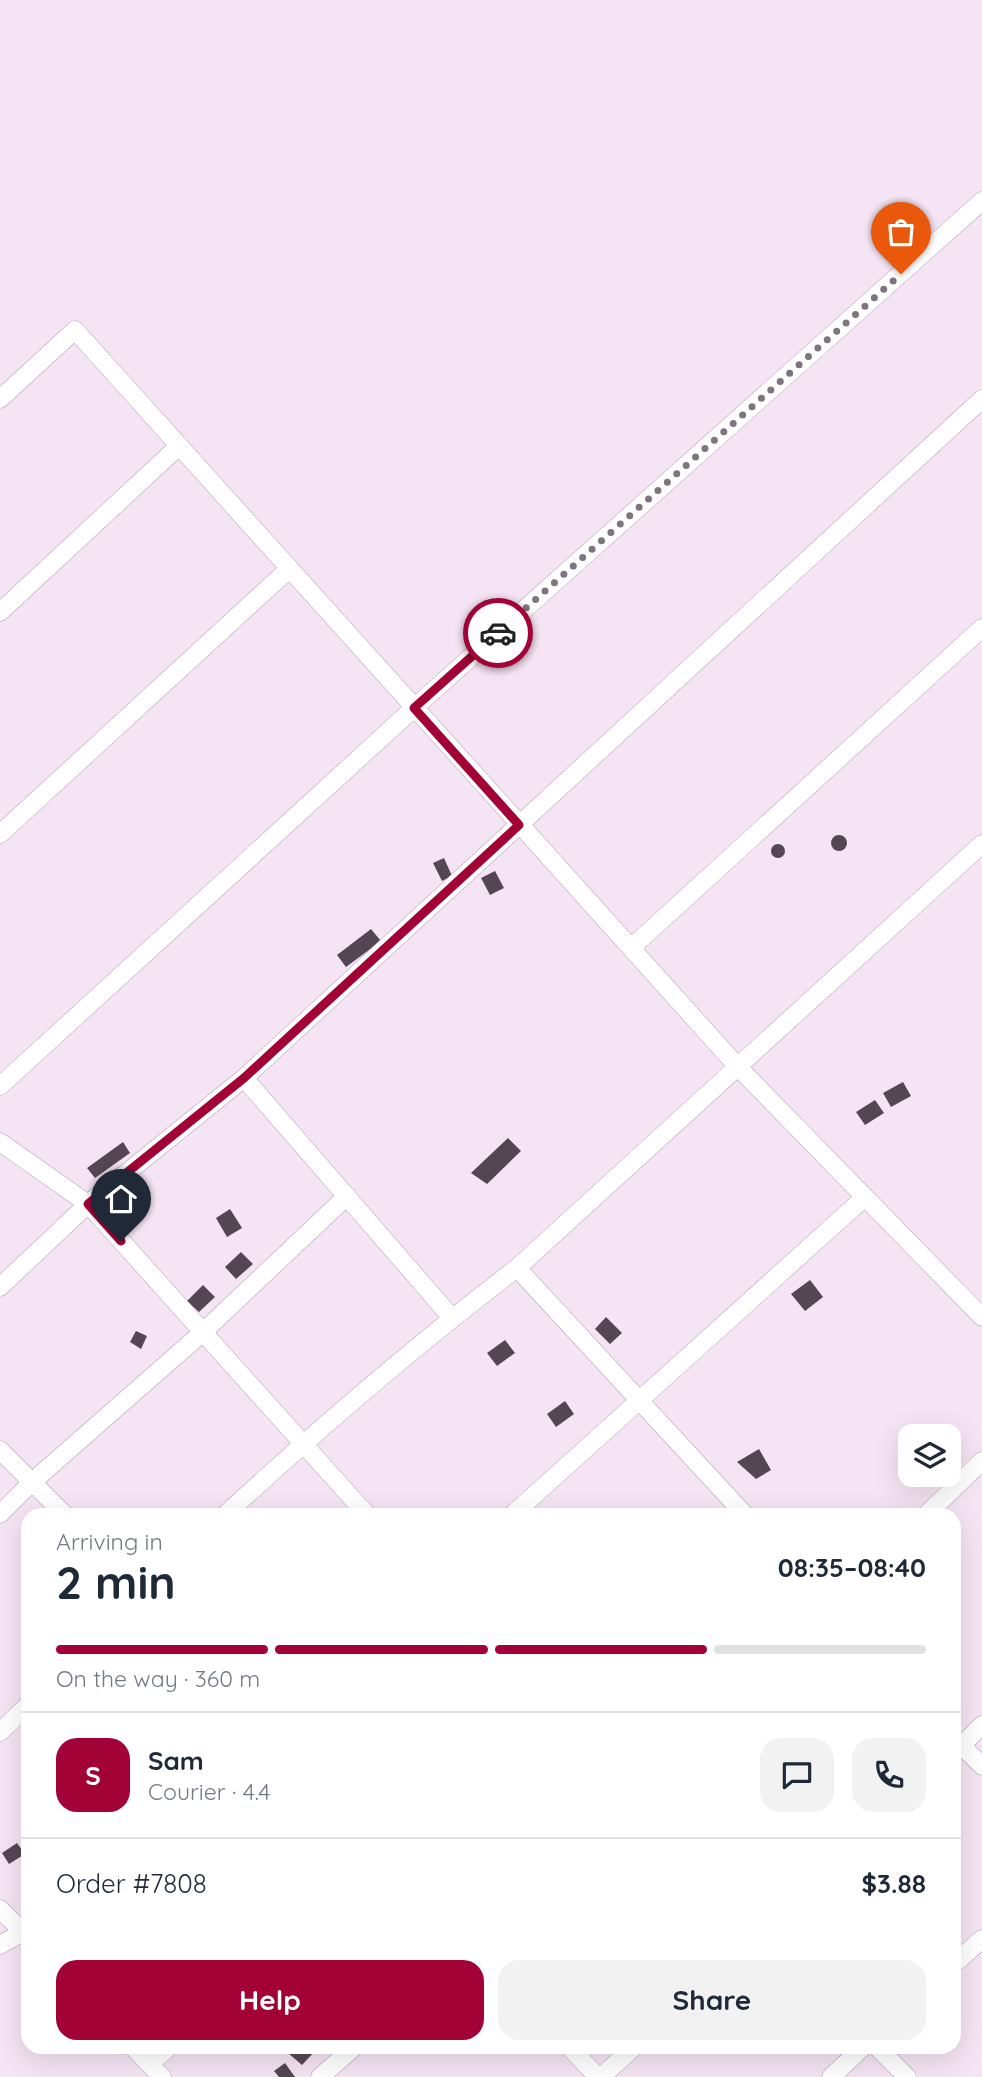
<!DOCTYPE html>
<html lang="en">
<head>
<meta charset="utf-8">
<style>
  :root { --surface:#fff; --page:#f2f2f3; --text:#1f2937; --muted:#747a83; --line:#e0e1e3; --accent:#a20235 }
  body { margin:0; font-family:Quicksand,sans-serif; background:var(--page); color:var(--text); height:100vh; display:flex; flex-direction:column; font-size:26px; white-space:nowrap }
  * { box-sizing:border-box; margin:0 }
  p { font-size:23px; color:var(--muted) }
  .icon { flex:none; width:38px; height:38px; fill:none; stroke:currentColor; stroke-width:2; stroke-linecap:round; stroke-linejoin:round }
  .map { position:relative; flex:1; overflow:hidden }
  .details { position:absolute; left:21px; top:1508px; width:940px; height:546px; display:flex; flex-direction:column; background:var(--surface); border-radius:21px; box-shadow:0 7px 28px #0002 }
  .details>* { flex:none }
  .buttons { position:absolute; left:898px; top:1424px; display:grid; gap:14px }
  .buttons a { display:grid; place-items:center; width:63px; height:63px; border-radius:14px; background:var(--surface); box-shadow:0 7px 28px #0002; font-size:35px }
  .pin { position:absolute; display:grid; place-items:center; width:60px; height:60px; color:#fff; margin:-72px -30px; border-radius:50% 50% 50% 0; rotate:-45deg; box-shadow:0 0 7px #0007 }
  .pin .icon { rotate:45deg }
  .courier { position:absolute; display:grid; place-items:center; width:70px; height:70px; margin:-35px; border:5px solid #a20235; border-radius:50%; background:#fff; color:#222; box-shadow:0 2px 9px #0007 }
  .head em { font-style:normal; font-weight:700 }
  .head div { display:flex; flex-direction:column-reverse }
  .head { display:flex; align-items:center; justify-content:space-between; height:119px; padding:0 35px }
  h1 { font-size:46px; font-weight:700; line-height:52px }
  .bar { display:grid; grid-template-columns:repeat(4,1fr); gap:10px 7px; align-content:center; height:84px; padding:0 35px }
  .bar i { height:9px; border-radius:5px; background:var(--line) }
  .bar .current { background:var(--accent) }
  .bar p { grid-column:span 4 }
  .line { display:flex; align-items:center; gap:18px; padding:0 35px; border-top:2px solid var(--line) }
  .line div { flex:1 }
  .round { display:grid; place-items:center; flex:none; width:74px; height:74px; border-radius:21px; background:var(--page) }
  .action { display:flex; gap:14px; margin-top:auto; padding:14px 35px }
  .action a { flex:1; height:80px; border-radius:21px; background:var(--accent); color:#fff; font-size:28px; font-weight:700; line-height:80px; text-align:center }
  .action a+a { background:var(--page); color:var(--text) }
  .map>svg:first-child { display:block }
</style>
</head>
<body>
<div class="map">
<svg width="982" height="2077" viewBox="0 0 982 2077">
  <rect width="100%" height="100%" fill="#f5e4f3"/>
  <path fill="#544753" d="M831 843a8 8 0 1 1 16 0a8 8 0 1 1-16 0Z
    M771 851a7 7 0 1 1 14 0a7 7 0 1 1-14 0Z
    M 444,858 L 452,876 L 442,881 L 433,863 Z
    M 495,871 L 504,888 L 490,895 L 481,878 Z
    M 371,929 L 381,941 L 346,967 L 337,955 Z
    M 903,1082 L 911,1096 L 891,1107 L 883,1093 Z
    M 875,1100 L 884,1113 L 865,1125 L 856,1112 Z
    M 508,1138 L 521,1151 L 487,1184 L 471,1173 Z
    M 123,1142 L 130,1153 L 95,1178 L 87,1168 Z
    M 230,1209 L 242,1228 L 227,1237 L 216,1218 Z
    M 241,1252 L 253,1264 L 236,1279 L 225,1267 Z
    M 810,1280 L 823,1297 L 805,1311 L 791,1294 Z
    M 203,1285 L 215,1297 L 199,1312 L 187,1301 Z
    M 606,1317 L 622,1333 L 610,1344 L 595,1329 Z
    M 136,1331 L 147,1336 L 141,1349 L 130,1342 Z
    M 505,1340 L 515,1353 L 497,1366 L 487,1353 Z
    M 565,1401 L 574,1414 L 556,1427 L 547,1414 Z
    M 759,1449 L 771,1470 L 756,1479 L 737,1462 Z
    M 17,1843 L 25,1854 L 9,1864 L 2,1853 Z
    M 293,2048 L 318,2048 L 302,2065 L 288,2053 Z
    M 285,2063 L 295,2077 L 279,2077 L 274,2071 Z"/>
  <g fill="none" stroke-linecap="round" stroke-linejoin="round">
    <g stroke="#b3a3b2" stroke-width="19">
      <path id="minor" d="M 0,399 L 75,330 L 738,1067 L 982,1317
        M 0,612 L 179,446
        M 0,834 L 289,569
        M 631,948 L 982,628
        M 244,1078 L 452,1318
        M 0,1086 L 414,708 L 982,201
        M 0,1142 L 88,1204 L 368,1516
        M 517,1268 L 746,1516
        M 0,1287 L 88,1204 L 244,1078 L 982,399
        M 0,1450 L 66,1516
        M 0,1514 L 32,1482 L 203,1332 L 347,1196
        M 224,1516 C 318,1429 415,1346 517,1268 L 982,844
        M 511,1516 L 865,1197
        M 925,1516 L 982,1461
        M 0,1732 L 28,1705
        M 954,1738 L 982,1766
        M 954,1753 L 982,1725
        M 0,1909 L 28,1937
        M 0,1945 L 23,1932
        M 954,1964 L 982,1939
        M 134,2048 L 162,2077
        M 570,2048 L 598,2077
        M 878,2048 L 907,2077
        M 149,2064 L 168,2048
        M 320,2077 L 353,2048
        M 601,2077 L 633,2048
        M 831,2077 L 862,2048"/>
    </g>
    <use href="#minor" stroke="#fff" stroke-width="18"/>
  </g>
  <g fill="none" stroke-linecap="round" stroke-linejoin="round">
    <path stroke="#7f757e" stroke-width="7" stroke-dasharray="0 12.6" d="M 498,633 L 901,274"/>
    <path stroke="#a20235" stroke-width="9" d="M 121,1241 L 88,1204 L 244,1078 L 519,825 L 414,708 L 498,633"/>
  </g>
</svg>
<div class="buttons">
<a><svg class="icon" aria-label="layers" viewBox="0 0 24 24"><path d="M12 4l9 5-9 5-9-5zM3 14l9 5 9-5"/></svg></a>
</div>
<div class="pin" style="left:901px;top:274px;background:#ea580c"><svg class="icon" aria-label="bag" viewBox="0 0 24 24"><path d="M5 8h14l-1 12H6zM9 8a3 3 0 0 1 6 0"/></svg></div>
<div class="pin" style="left:121px;top:1241px;background:#1f2937"><svg class="icon" aria-label="home" viewBox="0 0 24 24"><path d="M3 11l9-7 9 7M6 9v11h12V9"/></svg></div>
<div class="courier" style="left:498px;top:633px"><svg class="icon" aria-label="car" viewBox="0 0 24 24"><path d="M5 17H2v-5l4-1 3-4h7l3 4 3 1v5h-3M9 17h6M6 11h13"/><circle cx="7" cy="17" r="2"/><circle cx="17" cy="17" r="2"/></svg></div>
<section class="details">
<div class="head"><div><h1>2 min</h1><p>Arriving in</p></div><em>08:35–08:40</em></div>
<div class="bar"><i class="current"></i><i class="current"></i><i class="current"></i><i></i><p>On the way · 360 m</p></div>
<div class="line" style="height:126px"><b class="round" style="background:var(--accent);color:#fff">S</b><div><b>Sam</b><p>Courier · 4.4</p></div><a class="round"><svg class="icon" aria-label="chat" viewBox="0 0 24 24"><path d="M4 5h16v11H9l-5 4z"/></svg></a><a class="round"><svg class="icon" aria-label="phone" viewBox="0 0 24 24"><path d="M5 4h4l2 5-3 2q2 4 5 5l2-3 5 2v4C11 20 4 13 5 4z"/></svg></a></div>
<div class="line" style="height:91px"><div>Order #7808</div><b>$3.88</b></div>
<div class="action"><a>Help</a><a>Share</a></div>
</section>
</div>
</body>
</html>
